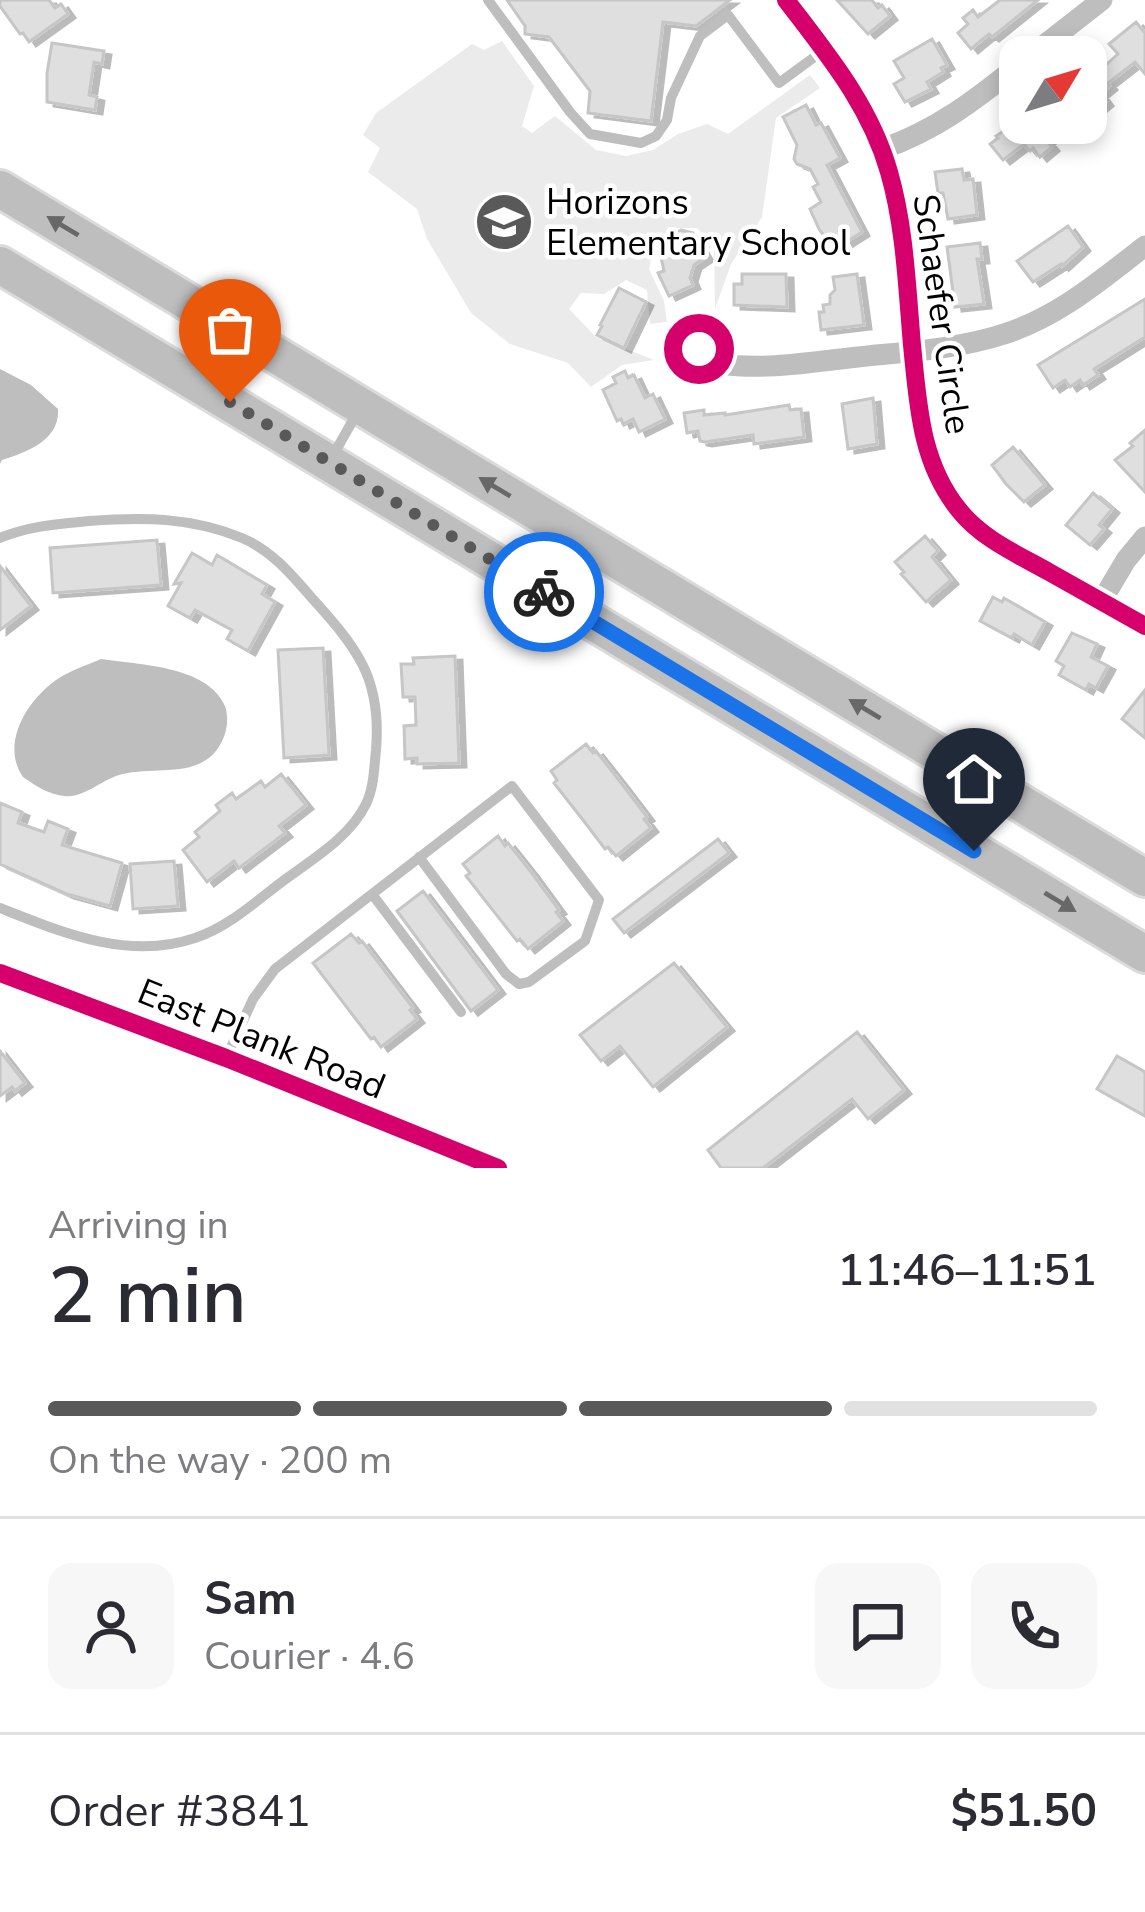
<!DOCTYPE html>
<html lang="en">
<head>
<meta charset="utf-8">
<style>
  :root { --surface:#fff; --page:#f7f7f7; --text:#2b2b33; --muted:#7c7c81; --line:#e1e1e2; --accent:#595959 }
  body { margin:0; font-family:"Nunito Sans",sans-serif; background:var(--page); color:var(--text); height:100vh; display:flex; flex-direction:column; font-size:45px; white-space:nowrap }
  * { box-sizing:border-box; margin:0 }
  p { font-size:39px; color:var(--muted) }
  .icon { flex:none; width:66px; height:66px; fill:none; stroke:currentColor; stroke-width:2; stroke-linecap:round; stroke-linejoin:round }
  .map { position:relative; height:1168px; overflow:hidden }
  .details { display:flex; flex-direction:column; background:var(--surface); flex:1 }
  .details>* { flex:none }
  .needle { width:78px; rotate:52deg }
  .tools { position:absolute; left:999px; top:36px; display:grid; gap:24px }
  .tools a { display:grid; place-items:center; width:108px; height:108px; border-radius:24px; background:var(--surface); box-shadow:0 6px 18px #0003; font-size:60px }
  .pin { position:absolute; display:grid; place-items:center; width:102px; height:102px; color:#fff; margin:-123px -51px; border-radius:50% 50% 50% 0; rotate:-45deg; box-shadow:0 0 12px #0007 }
  .pin .icon { rotate:45deg }
  .courier { position:absolute; display:grid; place-items:center; width:120px; height:120px; margin:-60px; border:9px solid #1a73e8; border-radius:50%; background:#fff; color:#222; box-shadow:0 3px 15px #0007 }
  .head em { font-style:normal; font-weight:600 }
  .head div { display:flex; flex-direction:column-reverse }
  .head { display:flex; align-items:center; justify-content:space-between; height:204px; padding:0 48px }
  h1 { font-size:78px; font-weight:600; line-height:90px }
  .bar { display:grid; grid-template-columns:repeat(4,1fr); gap:18px 12px; align-content:center; height:144px; padding:0 48px }
  .bar i { height:15px; border-radius:9px; background:var(--line) }
  .bar .selected { background:var(--accent) }
  .bar p { grid-column:span 4 }
  .line { display:flex; align-items:center; gap:30px; padding:0 48px; border-top:3px solid var(--line) }
  .line div { flex:1 }
  .round { display:grid; place-items:center; flex:none; width:126px; height:126px; border-radius:24px; background:var(--page) }
  .map>svg:first-child { display:block }
</style>
</head>
<body>
<div class="map">
<svg width="1145" height="1168" viewBox="0 0 1145 1168">
  <defs>
    <filter id="shadow"><feDropShadow dx="7" dy="4" stdDeviation="0" flood-color="#0004"/></filter>
  </defs>
  <rect width="100%" height="100%" fill="#fff"/>
  <path fill="#ebebeb" d="M 502,41 L 534,86 L 522,126 L 532,133 L 555,116 L 596,150 L 626,156 L 653,150 L 678,134 L 707,124 L 728,134 L 810,75 L 820,88 L 776,118 L 762,217 L 731,264 L 715,309 L 714,246 L 697,228 L 675,228 L 654,246 L 649,269 L 664,301 L 667,322 L 650,324 L 647,290 L 626,280 L 604,294 L 581,293 L 569,309 L 596,337 L 654,360 L 622,365 L 591,387 L 568,363 L 510,344 L 471,313 L 427,239 L 417,209 L 368,172 L 380,148 L 363,135 L 376,113 L 472,44 L 484,50 Z"/>
  <path fill="#bebebe" d="M 0,369 L 31,385 L 58,409 C 60,440 27,452 2,460 L 0,464 Z
    M 101,659 C 138,665 207,665 225,706 C 229,717 227,732 222,741 C 204,780 157,766 123,774 C 103,778 84,799 64,796 C 48,794 36,786 23,777 C 0,744 27,699 59,678 C 72,670 87,665 101,659 Z"/>
  <path fill="#dfdfdf" stroke="#c6c6c6" stroke-width="3" filter="url(#shadow)" d="M 0,0 L 49,0 L 55,8 L 61,4 L 68,14 L 29,42 L 23,33 L 20,34 L 0,6 Z
    M 507,0 L 730,0 L 696,26 L 663,22 L 651,121 L 588,113 L 590,91 L 549,37 L 525,34 L 525,26 Z
    M 837,0 L 872,0 L 878,8 L 882,5 L 890,16 L 868,34 Z
    M 1000,0 L 1038,0 L 992,37 L 989,34 L 971,49 L 958,33 L 968,24 L 963,18 L 973,10 L 978,17 Z
    M 1136,22 L 1145,33 L 1145,74 L 1135,62 L 1108,83 L 1110,86 L 1100,94 L 1106,102 L 1095,111 L 1089,103 L 1086,105 L 1086,57 L 1099,71 L 1118,54 L 1109,44 Z
    M 932,39 L 947,65 L 941,68 L 943,72 L 927,82 L 931,89 L 905,102 L 894,84 L 904,78 L 894,61 Z
    M 52,43 L 104,51 L 102,64 L 94,62 L 89,95 L 97,97 L 95,110 L 47,102 L 47,73 Z
    M 806,105 L 816,125 L 821,123 L 840,158 L 827,165 L 862,232 L 846,242 L 843,236 L 836,241 L 833,237 L 827,240 L 819,229 L 810,209 L 821,202 L 813,187 L 818,184 L 810,169 L 797,164 L 794,159 L 797,145 L 783,117 Z
    M 1016,123 L 1050,123 L 1057,132 L 1047,141 L 1052,147 L 1040,157 L 1033,148 L 1030,151 L 1024,144 L 1003,160 L 990,144 L 998,138 L 996,136 Z
    M 962,169 L 964,180 L 973,179 L 977,215 L 948,219 L 943,193 L 938,193 L 935,172 Z
    M 1068,226 L 1083,247 L 1062,266 L 1061,264 L 1033,282 L 1017,261 Z
    M 681,230 L 693,233 L 697,241 L 701,243 L 700,247 L 706,257 L 694,265 L 690,278 L 693,285 L 669,296 L 658,273 L 664,271 L 659,248 L 665,239 Z
    M 980,243 L 982,259 L 977,259 L 984,304 L 955,307 L 947,247 Z
    M 742,274 L 786,274 L 787,307 L 734,305 L 734,284 L 742,284 Z
    M 857,274 L 864,325 L 821,330 L 819,312 L 824,312 L 823,305 L 830,304 L 830,295 L 835,290 L 833,277 Z
    M 619,288 L 646,302 L 624,348 L 597,335 L 602,326 L 600,325 Z
    M 1145,299 L 1145,337 L 1094,369 L 1098,375 L 1083,385 L 1080,380 L 1070,387 L 1065,380 L 1053,388 L 1038,365 Z
    M 625,371 L 628,378 L 634,375 L 645,398 L 653,394 L 665,419 L 639,432 L 633,419 L 623,424 L 621,419 L 617,421 L 603,390 L 616,383 L 613,377 Z
    M 873,398 L 877,444 L 848,449 L 842,404 Z
    M 789,405 L 790,410 L 801,409 L 804,437 L 754,444 L 753,435 L 705,442 L 700,441 L 698,431 L 687,433 L 684,413 L 704,410 L 704,415 L 725,413 L 725,415 Z
    M 1145,430 L 1145,492 L 1115,460 L 1133,446 L 1130,443 Z
    M 1013,447 L 1045,485 L 1024,502 L 1006,484 L 992,465 Z
    M 1093,493 L 1112,509 L 1099,525 L 1104,529 L 1090,545 L 1066,525 Z
    M 925,536 L 938,551 L 932,557 L 951,580 L 926,602 L 901,574 L 904,572 L 895,562 Z
    M 157,540 L 161,585 L 53,593 L 50,548 Z
    M 192,553 L 212,565 L 217,555 L 267,585 L 262,594 L 275,602 L 248,651 L 227,639 L 232,630 L 195,610 L 190,618 L 168,606 L 181,583 L 174,584 Z
    M 0,566 L 31,606 L 0,630 Z
    M 993,597 L 1002,602 L 1004,598 L 1045,622 L 1032,645 L 1014,634 L 1012,638 L 980,621 Z
    M 1072,633 L 1097,644 L 1091,657 L 1108,666 L 1096,688 L 1089,684 L 1086,690 L 1059,675 L 1064,666 L 1056,661 Z
    M 323,648 L 329,755 L 284,758 L 278,650 Z
    M 455,656 L 459,763 L 417,764 L 417,758 L 405,759 L 404,726 L 416,725 L 415,697 L 403,697 L 401,664 L 414,664 L 413,658 Z
    M 1145,690 L 1145,738 L 1122,719 Z
    M 586,744 L 593,753 L 596,751 L 618,779 L 647,817 L 644,819 L 651,828 L 616,856 L 608,847 L 605,849 L 583,820 L 554,783 L 557,780 L 551,771 Z
    M 281,774 L 306,805 L 279,826 L 285,833 L 239,868 L 234,861 L 207,882 L 183,850 L 199,837 L 195,832 L 220,811 L 216,805 L 232,793 L 236,799 L 261,781 L 265,787 Z
    M 0,803 L 22,812 L 18,823 L 44,832 L 48,821 L 68,829 L 62,845 L 122,863 L 110,906 L 67,894 L 0,864 Z
    M 498,836 L 505,846 L 508,843 L 531,872 L 559,910 L 556,912 L 563,921 L 528,949 L 520,939 L 517,941 L 466,876 L 470,873 L 463,864 Z
    M 718,839 L 729,853 L 624,933 L 613,919 Z
    M 174,861 L 178,906 L 133,909 L 130,864 Z
    M 423,891 L 498,990 L 471,1011 L 397,911 Z
    M 351,934 L 359,943 L 362,941 L 413,1008 L 410,1010 L 417,1019 L 381,1047 L 374,1037 L 371,1039 L 313,963 Z
    M 674,963 L 727,1027 L 653,1087 L 620,1046 L 601,1061 L 580,1035 Z
    M 857,1032 L 904,1090 L 868,1119 L 852,1099 L 763,1168 L 721,1168 L 708,1150 Z
    M 0,1051 L 25,1083 L 15,1091 L 12,1087 L 0,1096 Z
    M 1117,1056 L 1145,1072 L 1145,1116 L 1097,1089 Z"/>
  <g fill="none" stroke-linecap="round" stroke-linejoin="round">
    <g stroke="#dbdbdb" stroke-width="42">
      <path id="motorway" d="M 0,189 L 1145,878
        M 0,265 L 1145,954"/>
    </g>
    <path stroke="#bebebe" stroke-width="10" d="M 488,0 L 570,112 L 590,134 L 641,143 L 656,136 L 667,120 L 671,98 L 700,36 L 728,15 L 779,83 L 824,50
      M 331,459 L 357,413
      M 0,538 C 29,526 58,524 89,521 C 143,517 191,517 242,538 C 271,550 291,574 311,597 C 357,648 382,678 376,750 C 374,768 374,788 366,804 C 349,839 309,861 279,884 C 253,904 226,928 195,938 C 128,961 61,932 0,908
      M 372,894 L 461,1012
      M 226,1058 L 253,999 L 275,969 L 512,786 L 599,900 L 585,941 L 529,982 L 519,984 L 506,974 L 419,857"/>
    <path stroke="#bebebe" stroke-width="21" d="M 786,0 C 827,54 870,105 889,172 C 905,227 907,288 912,345 C 918,403 920,462 959,510 C 982,539 1017,554 1049,572 C 1081,590 1113,608 1145,626
      M 1029,57 L 1102,0
      M 882,149 C 935,131 977,99 1020,64
      M673 349a26 26 0 1 1 52 0a26 26 0 1 1-52 0Z
      M 720,364 C 763,370 805,363 849,358 C 900,352 955,350 1004,334 C 1058,317 1101,280 1145,246
      M 1101,602 L 1126,560 L 1145,537"/>
    <path stroke="#bebebe" stroke-width="24" d="M 0,973 L 226,1058 L 498,1168"/>
    <use href="#motorway" stroke="#bebebe" stroke-width="36"/>
    <g stroke="#fff" stroke-width="26">
      <path id="cycleway" d="M 786,0 C 827,54 870,105 889,172 C 905,227 907,288 912,345 C 918,403 920,462 959,510 C 982,539 1017,554 1049,572 C 1081,590 1113,608 1145,626
        M673 349a26 26 0 1 1 52 0a26 26 0 1 1-52 0Z
        M 0,973 L 226,1058 L 498,1168"/>
    </g>
    <use href="#cycleway" stroke="#d6006c" stroke-width="18"/>
  </g>
  <defs><path id="oneway-solid" d="M-6-.8H1V-3.2L6.5 0L1 3.2V.8H-6Z" transform="scale(3)"/></defs>
  <g fill="#686868">
    <use href="#oneway-solid" transform="translate(63 226) rotate(-149)"/>
    <use href="#oneway-solid" transform="translate(495 487) rotate(-149)"/>
    <use href="#oneway-solid" transform="translate(865 709) rotate(-149)"/>
    <use href="#oneway-solid" transform="translate(1060 902) rotate(31)"/>
  </g>
  <g fill="none" stroke-linecap="round" stroke-linejoin="round">
    <path stroke="#595959" stroke-width="12" stroke-dasharray="0 21.6" d="M 230,402 L 544,592"/>
    <path stroke="#1a73e8" stroke-width="15" d="M 544,592 L 974,851"/>
  </g>
  <defs>
    <g id="school-disc" transform="scale(3)"><circle r="9.5" fill="#595959" stroke="#fff"/><path d="M0-5L7-2L0 1L-7-2ZM-4 1L0 2.5L4 1V4Q0 6-4 4Z" fill="#fff"/></g>
  </defs>
  <g fill-rule="evenodd">
    <use href="#school-disc" x="504" y="222"/>
  </g>
  <g text-anchor="middle" stroke-width="9" stroke-linejoin="round" paint-order="stroke">
    <g font-size="36" fill="#000" stroke="#fff" text-anchor="start">
      <text x="546" y="214">Horizons<tspan x="546" dy="41">Elementary School</tspan></text>
    </g>
    <g font-size="36" fill="#000" stroke="#fff">
      <text transform="translate(943 314) rotate(82)" y="13">Schaefer Circle</text>
      <text transform="translate(262 1038) rotate(22)" y="13">East Plank Road</text>
    </g>
  </g>
</svg>
<div class="tools">
<a><svg class="needle" viewBox="-14 -14 28 28"><path d="M0-13l5 13h-10z" fill="#e53935"/><path d="M0 13l5-13h-10z" fill="#7c7c81"/></svg></a>
</div>
<div class="pin" style="left:230px;top:402px;background:#ea580c"><svg class="icon" aria-label="bag" viewBox="0 0 24 24"><path d="M5 8h14l-1 12H6zM9 8a3 3 0 0 1 6 0"/></svg></div>
<div class="pin" style="left:974px;top:851px;background:#1f2937"><svg class="icon" aria-label="home" viewBox="0 0 24 24"><path d="M3 11l9-7 9 7M6 9v11h12V9"/></svg></div>
<div class="courier" style="left:544px;top:592px"><svg class="icon" aria-label="bike" viewBox="0 0 24 24"><circle cx="6" cy="16" r="4"/><circle cx="18" cy="16" r="4"/><path d="M6 16l4-8h5l3 8M10 8l3 8H6M13 5h3"/></svg></div>
</div>
<section class="details">
<div class="head"><div><h1>2 min</h1><p>Arriving in</p></div><em>11:46–11:51</em></div>
<div class="bar"><i class="selected"></i><i class="selected"></i><i class="selected"></i><i></i><p>On the way · 200 m</p></div>
<div class="line" style="height:216px"><a class="round"><svg class="icon" aria-label="person" viewBox="0 0 24 24"><circle cx="12" cy="8" r="4"/><path d="M4 21q1-7 8-7t8 7"/></svg></a><div><b>Sam</b><p>Courier · 4.6</p></div><a class="round"><svg class="icon" aria-label="chat" viewBox="0 0 24 24"><path d="M4 5h16v11H9l-5 4z"/></svg></a><a class="round"><svg class="icon" aria-label="phone" viewBox="0 0 24 24"><path d="M5 4h4l2 5-3 2q2 4 5 5l2-3 5 2v4C11 20 4 13 5 4z"/></svg></a></div>
<div class="line" style="height:156px"><div>Order #3841</div><b>$51.50</b></div>
</section>
</body>
</html>
